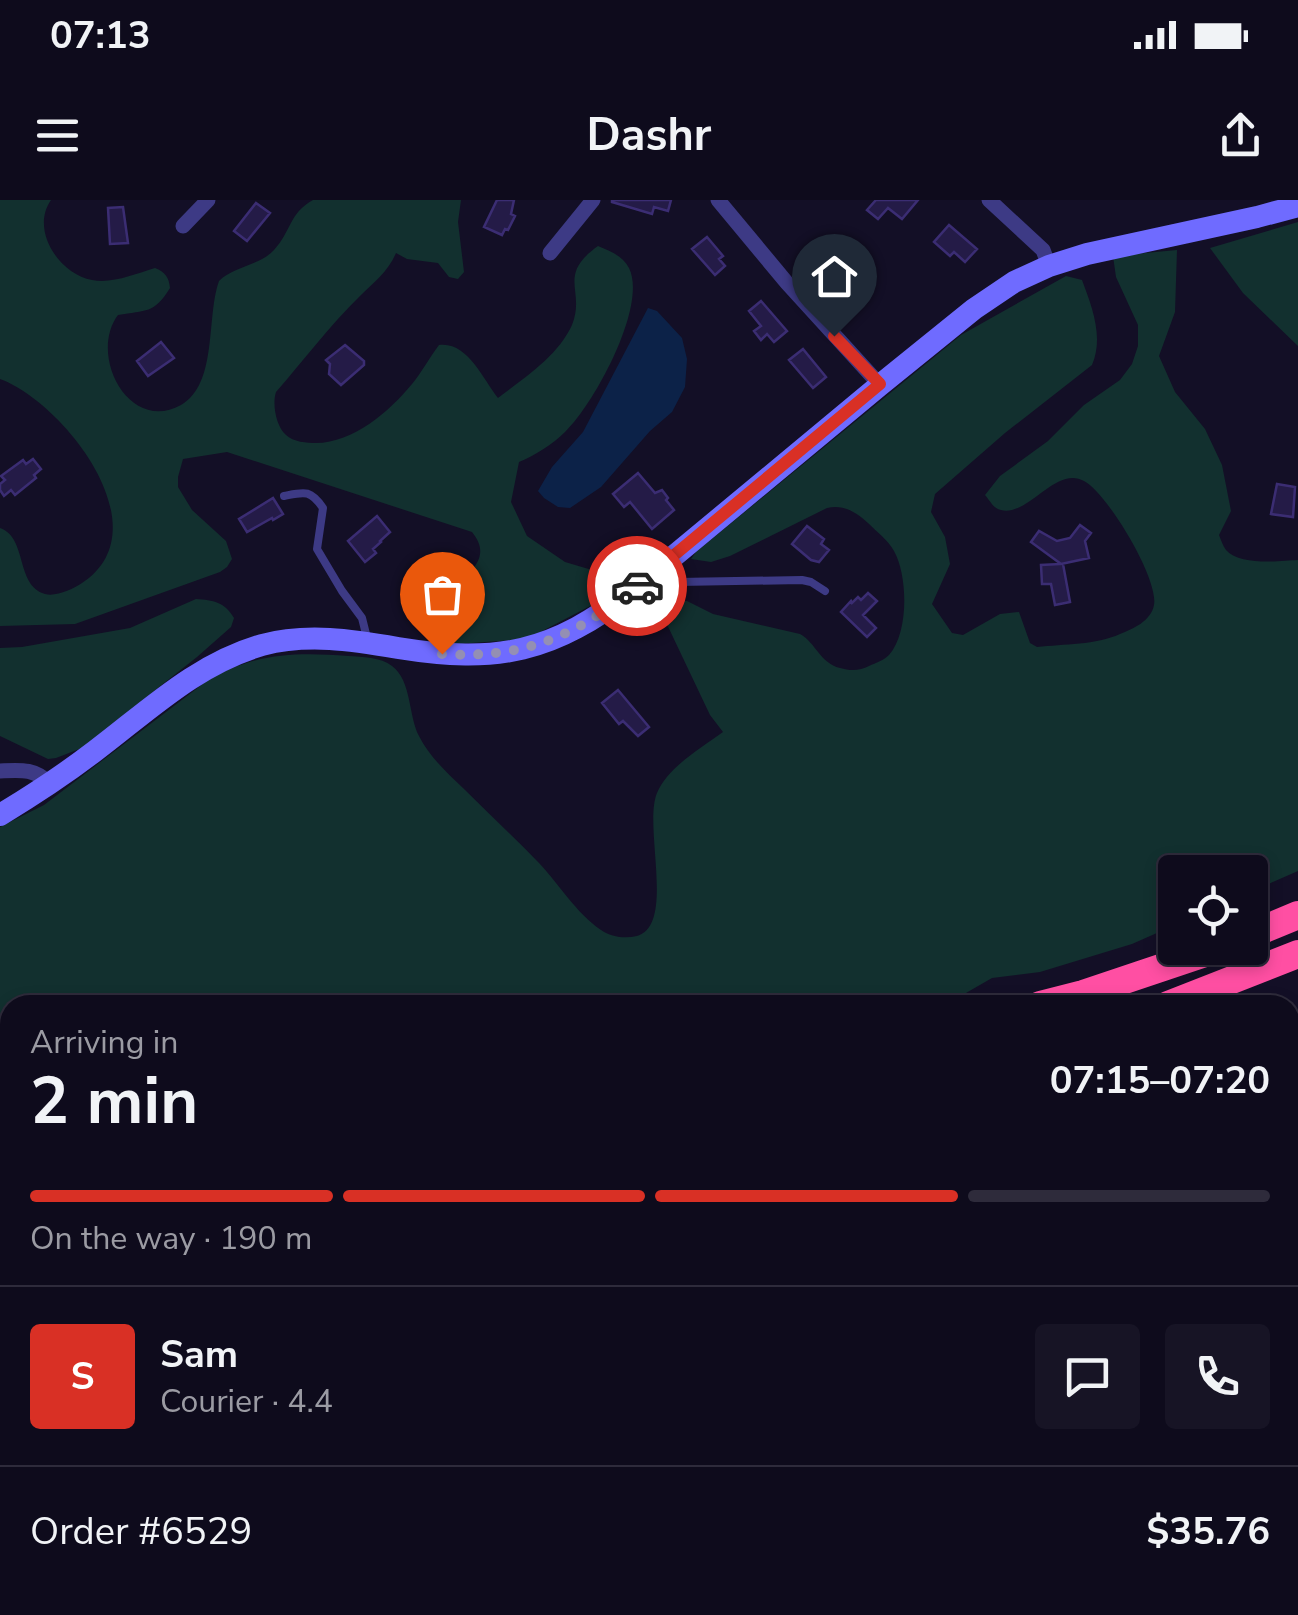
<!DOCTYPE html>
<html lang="en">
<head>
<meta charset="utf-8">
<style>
  :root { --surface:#0e0b1c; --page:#171425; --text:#f1f3f6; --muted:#9b9ba3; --line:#2e2b3b; --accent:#d93025 }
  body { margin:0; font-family:"Nunito Sans",sans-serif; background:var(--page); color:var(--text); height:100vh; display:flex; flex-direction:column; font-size:38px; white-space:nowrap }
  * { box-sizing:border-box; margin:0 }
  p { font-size:32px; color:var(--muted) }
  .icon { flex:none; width:55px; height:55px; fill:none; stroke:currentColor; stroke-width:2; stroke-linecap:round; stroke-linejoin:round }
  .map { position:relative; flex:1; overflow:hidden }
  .details { position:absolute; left:0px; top:795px; width:1300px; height:620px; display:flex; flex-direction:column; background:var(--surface); border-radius:30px 30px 0 0; box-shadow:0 5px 15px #0003,0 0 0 2px var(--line) }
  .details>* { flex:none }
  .controls { position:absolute; left:1158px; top:655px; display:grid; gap:20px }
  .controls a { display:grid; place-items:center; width:110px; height:110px; border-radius:10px; background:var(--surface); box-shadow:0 5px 15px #0003,0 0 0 2px var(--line); font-size:50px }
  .pin { position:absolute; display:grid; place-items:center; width:85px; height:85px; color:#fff; margin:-102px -42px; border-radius:50% 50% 50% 0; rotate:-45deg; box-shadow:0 0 10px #0007 }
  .pin .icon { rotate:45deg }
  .courier { position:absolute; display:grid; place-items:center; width:100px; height:100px; margin:-50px; border:8px solid #d93025; border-radius:50%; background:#fff; color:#222; box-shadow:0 2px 12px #0007 }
  .headline em { font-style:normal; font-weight:700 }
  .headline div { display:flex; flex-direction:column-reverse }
  .headline { display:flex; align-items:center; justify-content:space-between; height:170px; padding:0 30px }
  h1 { font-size:65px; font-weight:700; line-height:75px }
  .bar { display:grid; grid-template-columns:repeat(4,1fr); gap:15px 10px; align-content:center; height:120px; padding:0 30px }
  .bar i { height:12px; border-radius:8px; background:var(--line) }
  .bar .current { background:var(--accent) }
  .bar p { grid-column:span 4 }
  .line { display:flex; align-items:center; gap:25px; padding:0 30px; border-top:2px solid var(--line) }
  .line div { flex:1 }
  .round { display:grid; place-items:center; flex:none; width:105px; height:105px; border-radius:10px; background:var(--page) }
  .status { display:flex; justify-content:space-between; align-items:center; height:70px; padding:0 50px; background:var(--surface); direction:ltr }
  .status svg { height:28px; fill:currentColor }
  header { display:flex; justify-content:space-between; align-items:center; height:130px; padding:0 30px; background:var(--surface); font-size:45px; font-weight:700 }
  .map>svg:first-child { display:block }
</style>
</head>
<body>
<div class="status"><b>07:13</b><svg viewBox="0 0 49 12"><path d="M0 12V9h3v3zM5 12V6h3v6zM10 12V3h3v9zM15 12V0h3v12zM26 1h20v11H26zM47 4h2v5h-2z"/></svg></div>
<header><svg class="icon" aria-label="menu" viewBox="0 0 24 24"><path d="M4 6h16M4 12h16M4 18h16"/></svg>Dashr<svg class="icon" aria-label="share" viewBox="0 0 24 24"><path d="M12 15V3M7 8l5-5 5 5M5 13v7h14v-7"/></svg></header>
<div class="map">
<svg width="1298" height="1415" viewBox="0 0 1298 1415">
  <rect width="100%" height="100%" fill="#130f26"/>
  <path fill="#12302f" d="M 0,0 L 51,0 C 30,30 59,74 92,80 C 112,84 135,74 155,68 C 165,72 169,77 170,88 C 154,114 146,110 118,115 C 88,155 129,234 181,205 C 218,184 206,117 219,81 C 234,66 259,66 274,50 C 291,32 289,13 313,0 L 461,0 L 458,22 L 464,72 L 458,79 L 449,77 L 438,63 L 407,59 L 396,53 C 388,72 374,82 360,96 C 330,125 304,160 276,192 C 272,204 276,226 286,235 C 293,242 307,243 316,243 C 353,243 390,211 412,184 C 422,172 429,158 439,145 C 467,141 483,179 498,198 C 524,178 558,156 572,125 C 586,90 556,76 598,46 C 610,51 623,56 629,68 C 648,106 593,206 565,232 C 553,244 534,256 519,262 L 511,302 L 527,336 L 565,362 L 592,370 L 615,384 L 615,393 L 527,439 L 443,445 C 420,432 434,405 449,391 C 467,374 494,359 472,332 L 227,252 L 183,259 L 178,277 L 178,287 L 192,310 L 226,341 L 232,359 L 227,367 L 220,372 L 75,424 L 0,426 L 0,328 C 28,338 15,385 45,394 C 56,397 73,389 82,383 C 164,329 63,202 0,179 Z
    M 1298,22 L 1298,146 L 1243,93 L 1210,48 Z
    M 1177,50 L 1175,112 L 1159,156 L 1175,192 L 1205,229 L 1222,265 L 1231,311 L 1219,335 C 1221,340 1223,346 1226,350 C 1240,366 1279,361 1298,360 L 1298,671 L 1250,692 L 1250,672 L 1175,672 L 1175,725 L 1132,744 L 1040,772 L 992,778 L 959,797 L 947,794 L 896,805 L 10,805 L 10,822 L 0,822 L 0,627 L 44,605 L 208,480 C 255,453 296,452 348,456 C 362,457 381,457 392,466 C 412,481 408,515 419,536 C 429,556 447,573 463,588 C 488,613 514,637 539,663 C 559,684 576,713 601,730 C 611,737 625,739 637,736 C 676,725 643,626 657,593 C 668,567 701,548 723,532 L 710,515 L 663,416 L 667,403 L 677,400 L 687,401 L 713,414 L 800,434 C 816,443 820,463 840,468 C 850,471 860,471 869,466 C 876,463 884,460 889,455 C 909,433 908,376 894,351 C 888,340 877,332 868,323 C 856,312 843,304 827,308 L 730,356 L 711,362 L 691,359 L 696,352 L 961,135 L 1066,76 L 1082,80 C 1092,107 1104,137 1092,165 L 1005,233 L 935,294 L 931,312 L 945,337 L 950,364 L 932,404 L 952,433 L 963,435 L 1000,414 L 1019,412 L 1030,443 L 1037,447 C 1064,444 1096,445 1120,434 C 1133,429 1151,421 1154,405 C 1159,379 1107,293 1084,281 C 1056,265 1028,317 1001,310 C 994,309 990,301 985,295 L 1000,276 L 1048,241 L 1084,205 L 1120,180 L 1132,164 L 1138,146 L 1138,125 L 1116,77 L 1113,56 Z
    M 196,399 C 213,400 225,402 234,418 L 231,427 L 197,457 L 82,548 L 56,558 L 48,559 L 0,536 L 0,448 L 22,447 L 130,428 Z
    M 10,1221 L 10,1405 L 1131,1405 L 1160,1415 L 0,1415 L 0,1222 Z"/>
  <path fill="#0c2248" d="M 648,108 L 657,111 L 682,138 L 687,159 L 685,187 L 672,212 L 650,231 L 601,287 L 570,308 L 558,307 L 544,298 L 538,291 L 552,267 L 583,232 Z
    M 1290,914 L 1298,916 L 1298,1415 L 1201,1415 L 1166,1405 L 1290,1405 Z
    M 0,979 L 10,979 L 10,1210 L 0,1210 Z"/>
  <path fill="#241b47" stroke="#3b2d73" stroke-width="2.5" d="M 497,0 L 514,0 L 511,14 L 515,16 L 508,30 L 505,29 L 502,35 L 484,27 Z
    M 612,0 L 671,0 L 668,11 L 654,7 L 652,14 L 612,2 Z
    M 876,0 L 918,0 L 902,19 L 888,8 L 878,19 L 867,10 Z
    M 256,3 L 270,13 L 247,41 L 234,31 Z
    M 123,7 L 128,43 L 110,44 L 108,8 Z
    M 949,25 L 977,49 L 965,62 L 954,52 L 950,56 L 934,42 Z
    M 707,37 L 723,56 L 719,59 L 725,66 L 715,75 L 692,49 Z
    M 836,43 L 866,77 L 857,85 L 847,74 L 844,77 L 824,55 Z
    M 761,101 L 787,131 L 774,142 L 767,134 L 761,140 L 754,131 L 761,126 L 749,111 Z
    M 161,142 L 174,158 L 148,176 L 137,161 Z
    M 345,145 L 364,161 L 364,165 L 341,185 L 329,174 L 330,164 L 326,160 Z
    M 803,149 L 826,177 L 813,188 L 789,160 Z
    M 33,259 L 41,269 L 34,275 L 36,278 L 15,295 L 11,290 L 4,296 L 0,290 L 0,284 L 5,280 L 1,276 L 23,260 L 26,264 Z
    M 638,273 L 655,293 L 662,290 L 668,298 L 666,300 L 674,310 L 652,329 L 630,302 L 624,307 L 613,294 Z
    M 1277,284 L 1295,287 L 1293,317 L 1271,314 Z
    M 273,298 L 283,314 L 273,320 L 272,318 L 247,332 L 239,319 Z
    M 377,316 L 390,332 L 380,341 L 381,342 L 373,349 L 376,353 L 365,362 L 348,341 Z
    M 1080,325 L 1091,333 L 1085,341 L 1089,358 L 1061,364 L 1063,364 L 1070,402 L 1055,405 L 1051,384 L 1042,384 L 1041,365 L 1061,364 L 1031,342 L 1039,331 L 1057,341 L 1070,338 Z
    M 807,326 L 824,339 L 821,344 L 829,350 L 819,362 L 811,360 L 792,344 Z
    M 868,393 L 877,401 L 863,415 L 876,428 L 867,437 L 841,412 L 851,401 L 852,403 L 858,397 L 861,400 Z
    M 618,490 L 649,527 L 638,536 L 623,521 L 619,524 L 602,503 Z"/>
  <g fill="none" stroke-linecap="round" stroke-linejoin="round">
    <path stroke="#2fb8b0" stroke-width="2.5" stroke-dasharray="5 8" stroke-linecap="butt" d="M 0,1322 L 10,1326
      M 246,1405 L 310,1415"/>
    <path stroke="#3d3a85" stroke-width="8" d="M 284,296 C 304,292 310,289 323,308 L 317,349 L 342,391 L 362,418 L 367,438
      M 657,374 L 678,382 L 802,380 L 811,382 L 825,391"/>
    <path stroke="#3d3a85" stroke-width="15" d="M 718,0 L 787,83 L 880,185
      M 989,0 L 1043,50 L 1049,66
      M 183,26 L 208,0
      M 550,53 L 593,0
      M 0,571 C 20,570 35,568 50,584"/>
    <path stroke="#6f6bff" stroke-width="22" d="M 0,615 C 33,595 65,574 95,551 C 148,511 196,464 262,445 C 307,433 352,440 398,448 C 497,464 553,453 633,390 L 880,185 L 974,109 L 1014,82 L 1049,66 L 1087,54 L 1257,17 L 1298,6"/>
    <path stroke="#ff4fa3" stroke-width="28" d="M 1250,735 L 1298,715
      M 1040,805 L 1083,794 L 1220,748
      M 1168,805 L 1298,754
      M 0,851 L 10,851
      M 0,886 L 10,886"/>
    <path stroke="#00e5ff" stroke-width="4" stroke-dasharray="15 12" stroke-linecap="butt" d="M 1290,817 L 1298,813
      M 0,959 L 10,959"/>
  </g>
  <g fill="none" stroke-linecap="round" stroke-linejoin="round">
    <path stroke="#948fb3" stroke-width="10" stroke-dasharray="0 18" d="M 442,454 C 523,459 576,437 637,386"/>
    <path stroke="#d93025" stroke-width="12" d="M 637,386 L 880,184 L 834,136"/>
  </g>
</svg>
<div class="controls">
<a><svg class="icon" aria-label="locate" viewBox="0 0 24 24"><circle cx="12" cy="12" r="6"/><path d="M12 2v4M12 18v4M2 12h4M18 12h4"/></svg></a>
</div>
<div class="pin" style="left:442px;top:454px;background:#ea580c"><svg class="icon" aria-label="bag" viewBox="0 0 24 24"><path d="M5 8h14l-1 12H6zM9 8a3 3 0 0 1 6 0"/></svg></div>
<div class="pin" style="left:834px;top:136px;background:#1f2937"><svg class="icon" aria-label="home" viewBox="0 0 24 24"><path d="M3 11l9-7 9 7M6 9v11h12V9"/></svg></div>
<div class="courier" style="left:637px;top:386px"><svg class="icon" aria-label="car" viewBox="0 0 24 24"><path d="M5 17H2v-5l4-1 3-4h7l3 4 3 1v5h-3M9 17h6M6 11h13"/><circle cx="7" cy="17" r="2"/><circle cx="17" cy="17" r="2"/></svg></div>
<section class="details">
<div class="headline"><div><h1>2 min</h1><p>Arriving in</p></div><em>07:15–07:20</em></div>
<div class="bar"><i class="current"></i><i class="current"></i><i class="current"></i><i></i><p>On the way · 190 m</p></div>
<div class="line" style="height:180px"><b class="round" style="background:var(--accent);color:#fff">S</b><div><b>Sam</b><p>Courier · 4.4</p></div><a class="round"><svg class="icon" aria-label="chat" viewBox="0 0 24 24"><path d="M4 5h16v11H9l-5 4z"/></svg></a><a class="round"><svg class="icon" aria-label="phone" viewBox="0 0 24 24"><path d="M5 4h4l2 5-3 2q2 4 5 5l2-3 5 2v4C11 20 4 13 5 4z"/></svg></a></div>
<div class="line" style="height:130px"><div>Order #6529</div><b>$35.76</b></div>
</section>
</div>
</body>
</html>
